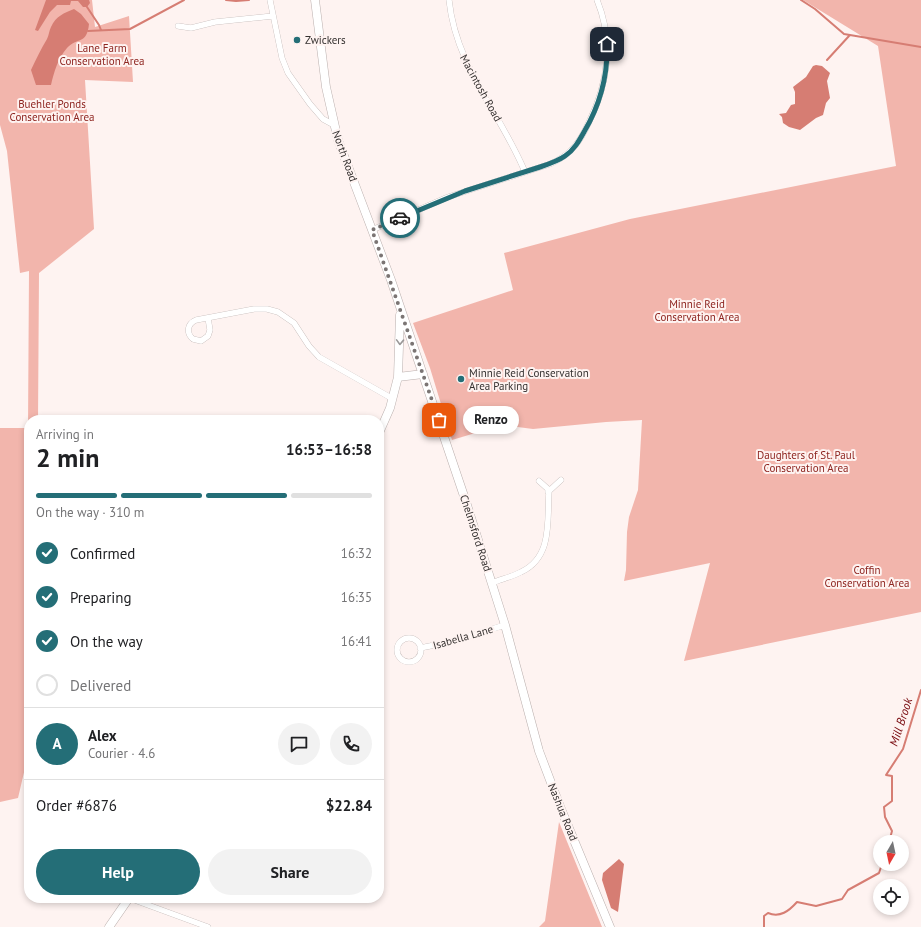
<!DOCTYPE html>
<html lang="en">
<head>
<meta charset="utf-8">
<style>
  :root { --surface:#fff; --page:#f2f2f2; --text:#202124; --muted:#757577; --line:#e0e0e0; --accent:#246e77 }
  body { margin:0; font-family:"PT Sans",sans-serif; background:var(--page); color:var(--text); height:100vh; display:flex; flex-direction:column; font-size:15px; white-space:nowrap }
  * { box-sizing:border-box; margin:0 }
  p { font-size:13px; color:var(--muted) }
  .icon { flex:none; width:22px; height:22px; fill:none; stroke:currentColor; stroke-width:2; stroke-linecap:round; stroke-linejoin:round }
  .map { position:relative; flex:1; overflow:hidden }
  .drawer { position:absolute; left:24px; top:415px; width:360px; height:488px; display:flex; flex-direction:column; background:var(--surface); border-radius:16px; box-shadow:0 2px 6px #0003 }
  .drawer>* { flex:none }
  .needle { width:26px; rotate:189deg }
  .fabs { position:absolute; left:873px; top:835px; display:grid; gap:8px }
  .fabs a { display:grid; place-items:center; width:36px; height:36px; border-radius:50%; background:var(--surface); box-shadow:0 2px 6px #0003; font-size:20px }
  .pin { position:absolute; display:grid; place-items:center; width:34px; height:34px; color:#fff; margin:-17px; border-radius:8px; box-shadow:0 2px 6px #0006 }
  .courier { position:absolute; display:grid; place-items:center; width:40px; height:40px; margin:-20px; border:3px solid #246e77; border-radius:50%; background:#fff; color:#222; box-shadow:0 1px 5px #0007 }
  .bubble { position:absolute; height:28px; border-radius:14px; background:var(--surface); box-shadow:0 2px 6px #0003; font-size:13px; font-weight:600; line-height:28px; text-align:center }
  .head em { font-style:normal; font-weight:600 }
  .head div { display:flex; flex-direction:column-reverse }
  .head { display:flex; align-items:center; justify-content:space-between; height:68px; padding:0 12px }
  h1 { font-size:26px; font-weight:600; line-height:30px }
  .bar { display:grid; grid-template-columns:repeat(4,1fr); gap:6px 4px; align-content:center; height:48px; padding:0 12px }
  .bar i { height:5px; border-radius:3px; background:var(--line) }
  .bar .selected { background:var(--accent) }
  .bar p { grid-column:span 4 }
  .line { display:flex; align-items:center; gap:10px; padding:0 12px; border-top:1px solid var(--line) }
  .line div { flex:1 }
  .round { display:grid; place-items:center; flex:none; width:42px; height:42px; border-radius:21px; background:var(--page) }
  ol { padding:0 12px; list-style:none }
  li { display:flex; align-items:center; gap:12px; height:44px }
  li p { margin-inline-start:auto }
  li .icon { padding:4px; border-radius:50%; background:var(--accent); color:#fff; stroke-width:4 }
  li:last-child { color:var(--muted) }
  li i { width:22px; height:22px; border:2px solid var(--line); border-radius:50% }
  .cta { display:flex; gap:8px; margin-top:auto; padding:8px 12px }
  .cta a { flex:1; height:46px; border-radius:24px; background:var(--accent); color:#fff; font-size:16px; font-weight:600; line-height:46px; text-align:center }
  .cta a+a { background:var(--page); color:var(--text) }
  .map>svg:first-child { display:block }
</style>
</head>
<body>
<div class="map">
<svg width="921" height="927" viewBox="0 0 921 927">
  <rect width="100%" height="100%" fill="#fef3f1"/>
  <path fill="#f2b5ac" d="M 0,0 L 92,0 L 95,27 L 129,16 L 133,82 L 85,80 L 94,229 L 39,273 L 38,420 L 29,420 L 29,751 L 18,798 L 0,802 L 0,428 L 28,428 L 29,271 L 20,273 L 7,151 L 0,125 Z
    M 803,0 L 921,0 L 921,612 L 684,661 L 710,563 L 624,581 L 626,570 L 627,532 L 629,517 L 638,490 L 642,420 L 606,422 L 533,429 L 502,425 L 452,440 L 430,368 L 413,323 L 513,290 L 504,253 L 630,219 L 896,166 L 878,46 Z
    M 559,822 L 602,927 L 539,927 L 545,921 Z"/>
  <path fill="#d67d73" d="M 46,0 L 89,0 L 90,3 L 87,7 L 83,7 L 78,1 L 71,1 L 70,5 L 57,5 L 50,12 L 38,31 L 35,30 Z
    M 74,9 L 81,14 L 89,24 C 87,45 77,37 67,48 C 58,58 54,72 51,85 L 36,85 L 31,70 C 36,59 41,49 47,39 C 49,35 49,31 51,27 C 56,16 64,13 74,9 Z
    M 816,65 L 822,66 L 830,73 L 827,81 L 830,98 L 826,103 L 823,115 L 816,118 L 800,130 L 789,127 L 783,123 L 782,117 L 779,114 L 786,113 L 791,105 L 795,104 L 795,92 L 793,87 L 806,77 L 813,66 Z
    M 619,859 L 624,864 L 618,912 L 611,908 L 602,880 L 603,873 Z"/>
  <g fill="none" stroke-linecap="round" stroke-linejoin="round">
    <path stroke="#d67d73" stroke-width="2" d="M 226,0 L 236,1 L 249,0
      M 801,0 L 815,9 L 844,34 L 921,47
      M 87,7 L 99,25 L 101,30
      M 88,31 L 130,29 L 184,0
      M 827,60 L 849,36
      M 889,842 L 892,831 L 885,817 L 884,807 L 892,801 L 892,776 L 886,775 L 903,749 L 921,690
      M 764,927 L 764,916 L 768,913 C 780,918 789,911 797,902 L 816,906 L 842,899 L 848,890 L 879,873 L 882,864"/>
    <g stroke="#baafad" stroke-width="6">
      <path id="street" d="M 270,0 L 282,58 L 288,73 L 310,104 L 323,119 L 334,125
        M 449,0 C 456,67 500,112 525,172
        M 178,26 L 191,28 L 215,22 L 273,16
        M 372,230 L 448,197 L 550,164 C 571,155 580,142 589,122 C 608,84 614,41 597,0
        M 208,318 L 210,330 L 208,336 L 201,341 L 193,339 C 186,333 187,324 196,320 L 254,309 L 267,309 L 278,312 L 294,323 L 309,346 L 319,357 L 393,399
        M 539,481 L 548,489 L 548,492
        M 492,583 C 501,579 512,577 521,572 C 553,557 547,521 549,491 L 561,480
        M397 650a12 12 0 1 1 24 0a12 12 0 1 1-24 0Z
        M 420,648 L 450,642 L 505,625
        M 129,898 L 208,927"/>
    </g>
    <g stroke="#baafad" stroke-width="9">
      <path id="secondary" d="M 315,0 L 326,87 L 338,140 L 391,280 L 466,502 L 505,625 L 539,751 L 561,809 L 610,927
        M 398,377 L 423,374
        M 379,433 L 390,408 L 398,377 L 400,315
        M 109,927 L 129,898"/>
    </g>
    <use href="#street" stroke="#fff" stroke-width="5.5"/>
    <use href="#secondary" stroke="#fff" stroke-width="8"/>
  </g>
  <defs><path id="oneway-chevron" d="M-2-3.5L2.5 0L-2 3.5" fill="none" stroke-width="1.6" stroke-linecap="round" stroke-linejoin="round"/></defs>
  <use stroke="#9a9898" href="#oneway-chevron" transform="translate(400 342) rotate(92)"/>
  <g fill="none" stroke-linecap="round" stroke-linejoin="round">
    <path stroke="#7b7574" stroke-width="4" stroke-dasharray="0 7.2" d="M 400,218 L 372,230 L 439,420"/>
    <path stroke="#246e77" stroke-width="5" d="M 400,218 L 465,191 L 540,167 C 549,164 558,161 565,156 C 574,150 579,141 584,132 C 600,105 608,76 607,44"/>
  </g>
  <g fill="#246e77" stroke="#fef3f1" stroke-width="1.5">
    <circle cx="297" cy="40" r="4"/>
    <circle cx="461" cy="379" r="4"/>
  </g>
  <g text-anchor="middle" stroke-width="4" stroke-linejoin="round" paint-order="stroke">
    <g font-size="11" fill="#353130" stroke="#fef3f1" text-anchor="start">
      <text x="305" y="44">Zwickers</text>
      <text x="469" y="377">Minnie Reid Conservation<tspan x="469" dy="13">Area Parking</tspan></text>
    </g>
    <g font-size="11" fill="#8e2520" stroke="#fef3f1">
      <text x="102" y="52">Lane Farm<tspan x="102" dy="13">Conservation Area</tspan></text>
      <text x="52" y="108">Buehler Ponds<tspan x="52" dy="13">Conservation Area</tspan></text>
      <text x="697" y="308">Minnie Reid<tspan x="697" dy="13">Conservation Area</tspan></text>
      <text x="806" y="459">Daughters of St. Paul<tspan x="806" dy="13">Conservation Area</tspan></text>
      <text x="867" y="574">Coffin<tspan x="867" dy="13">Conservation Area</tspan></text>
    </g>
    <g font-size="11" fill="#353130" stroke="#fef3f1">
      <text transform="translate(481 88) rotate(61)" y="4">Macintosh Road</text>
      <text transform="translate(345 156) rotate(70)" y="4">North Road</text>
      <text transform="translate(476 533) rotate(72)" y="4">Chelmsford Road</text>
      <text transform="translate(463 637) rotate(-16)" y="4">Isabella Lane</text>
      <text transform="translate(563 812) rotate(68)" y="4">Nashua Road</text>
    </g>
    <g font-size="12" font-style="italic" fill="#740207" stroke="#fef3f1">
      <text transform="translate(901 722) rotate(-72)" y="4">Mill Brook</text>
    </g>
  </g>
</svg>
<div class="fabs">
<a><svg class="needle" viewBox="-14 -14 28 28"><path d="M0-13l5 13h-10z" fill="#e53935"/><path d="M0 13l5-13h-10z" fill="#757577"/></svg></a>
<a><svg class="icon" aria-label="locate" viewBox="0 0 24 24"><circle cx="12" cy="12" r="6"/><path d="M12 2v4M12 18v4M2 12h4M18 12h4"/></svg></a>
</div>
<div class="pin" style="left:439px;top:420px;background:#ea580c"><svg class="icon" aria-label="bag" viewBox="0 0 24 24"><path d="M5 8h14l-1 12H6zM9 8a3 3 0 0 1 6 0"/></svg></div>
<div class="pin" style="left:607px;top:44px;background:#1f2937"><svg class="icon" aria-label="home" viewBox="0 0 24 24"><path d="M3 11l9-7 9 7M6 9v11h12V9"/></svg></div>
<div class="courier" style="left:400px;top:218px"><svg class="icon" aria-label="car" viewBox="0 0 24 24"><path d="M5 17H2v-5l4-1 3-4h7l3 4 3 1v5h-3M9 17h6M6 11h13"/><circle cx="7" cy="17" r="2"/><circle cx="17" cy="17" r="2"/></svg></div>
<div class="bubble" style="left:463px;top:406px;width:56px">Renzo</div>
<section class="drawer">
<div class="head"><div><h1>2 min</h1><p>Arriving in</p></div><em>16:53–16:58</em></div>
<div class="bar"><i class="selected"></i><i class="selected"></i><i class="selected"></i><i></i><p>On the way · 310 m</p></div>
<ol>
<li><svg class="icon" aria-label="check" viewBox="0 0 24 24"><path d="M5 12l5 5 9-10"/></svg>Confirmed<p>16:32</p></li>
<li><svg class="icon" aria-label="check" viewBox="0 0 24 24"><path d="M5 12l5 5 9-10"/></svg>Preparing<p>16:35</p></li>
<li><svg class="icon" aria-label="check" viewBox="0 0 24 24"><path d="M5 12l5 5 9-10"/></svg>On the way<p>16:41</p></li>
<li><i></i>Delivered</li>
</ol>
<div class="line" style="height:72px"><b class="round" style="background:var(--accent);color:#fff">A</b><div><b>Alex</b><p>Courier · 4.6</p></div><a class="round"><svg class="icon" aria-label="chat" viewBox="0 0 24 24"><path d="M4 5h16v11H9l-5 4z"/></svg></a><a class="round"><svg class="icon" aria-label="phone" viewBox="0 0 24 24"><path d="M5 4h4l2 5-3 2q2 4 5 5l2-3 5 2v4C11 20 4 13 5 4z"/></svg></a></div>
<div class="line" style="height:52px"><div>Order #6876</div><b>$22.84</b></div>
<div class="cta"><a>Help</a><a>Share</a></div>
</section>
</div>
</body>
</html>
